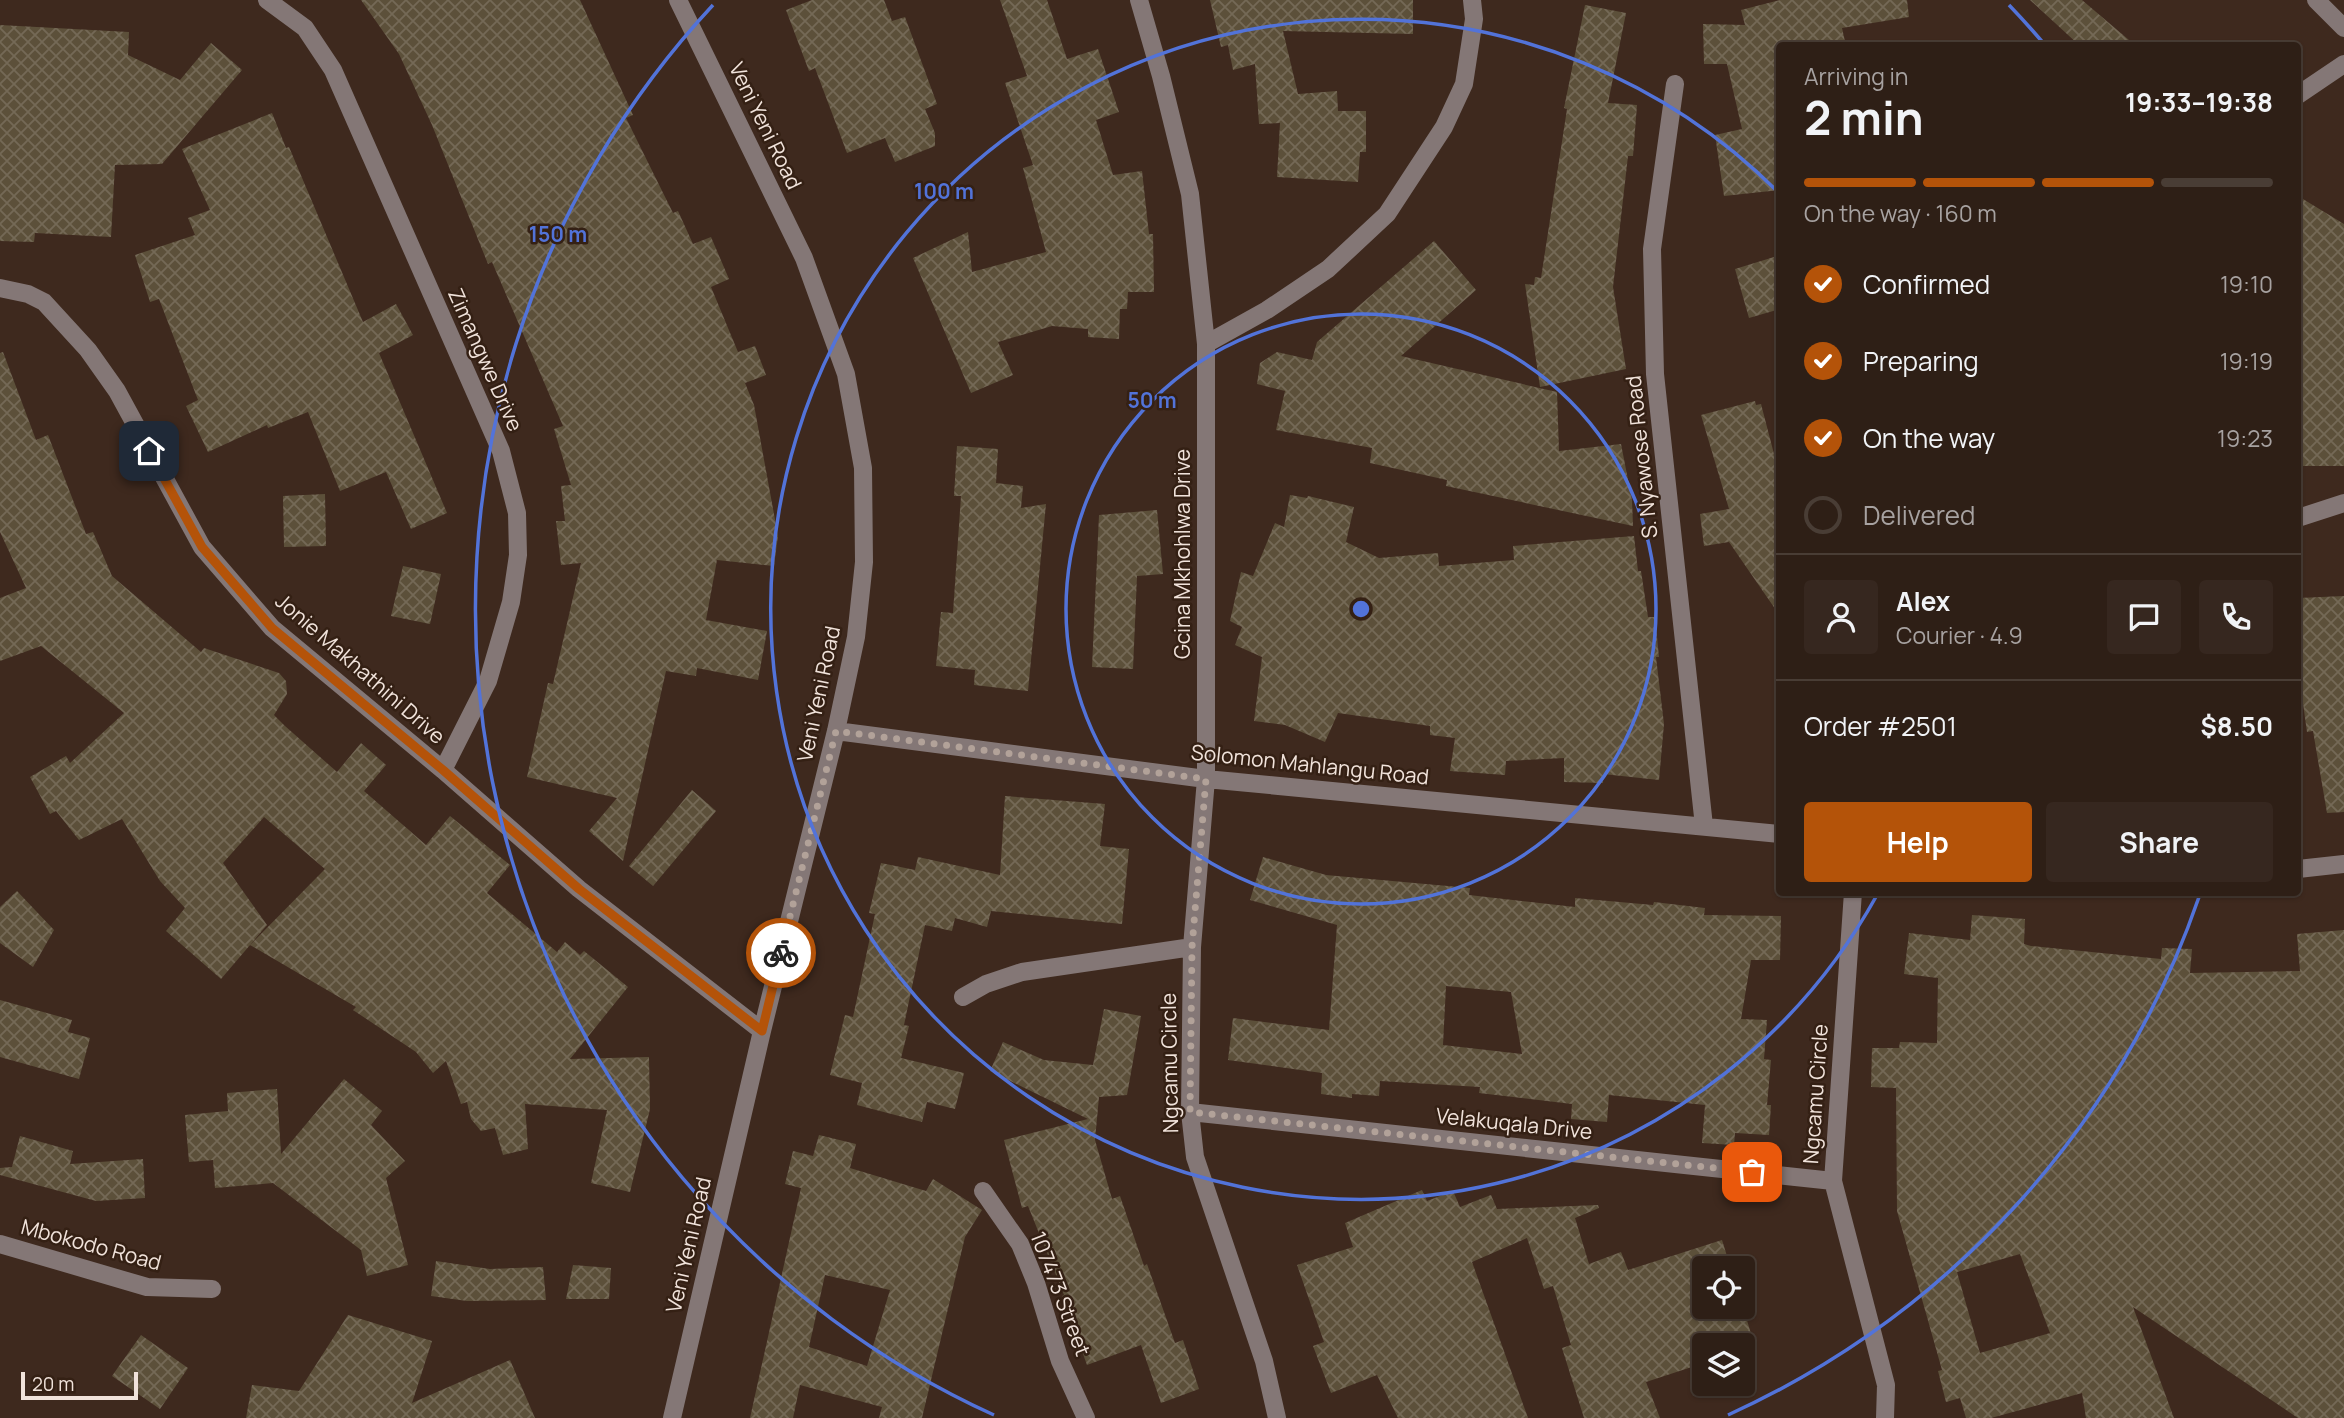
<!DOCTYPE html>
<html lang="en">
<head>
<meta charset="utf-8">
<style>
  :root { --surface:#2e1f16; --page:#36271f; --text:#f1f3f6; --muted:#a7a2a1; --line:#493d35; --accent:#b45309 }
  body { margin:0; font-family:Manrope,sans-serif; background:var(--page); color:var(--text); height:100vh; display:flex; flex-direction:column; font-size:26px; white-space:nowrap }
  * { box-sizing:border-box; margin:0 }
  p { font-size:23px; color:var(--muted) }
  .icon { flex:none; width:38px; height:38px; fill:none; stroke:currentColor; stroke-width:2; stroke-linecap:round; stroke-linejoin:round }
  .map { position:relative; flex:1; overflow:hidden }
  .details { position:absolute; left:1776px; top:42px; width:525px; height:854px; display:flex; flex-direction:column; background:var(--surface); border-radius:7px; box-shadow:0 2px 5px #0004,0 0 0 2px var(--line) }
  .details>* { flex:none }
  .buttons { position:absolute; left:1692px; top:1256px; display:grid; gap:14px }
  .buttons a { display:grid; place-items:center; width:63px; height:63px; border-radius:7px; background:var(--surface); box-shadow:0 2px 5px #0004,0 0 0 2px var(--line); font-size:35px }
  .scale { position:absolute; left:21px; bottom:18px; width:117px; box-sizing:border-box; padding-left:7px; border:4px solid #f1e3db; border-top:0; font-size:19px; line-height:24px; white-space:nowrap; color:#f1e3db; -webkit-text-stroke:5px #342014; paint-order:stroke }
  .pin { position:absolute; display:grid; place-items:center; width:60px; height:60px; color:#fff; margin:-30px; border-radius:14px; box-shadow:0 4px 10px #0006 }
  .courier { position:absolute; display:grid; place-items:center; width:70px; height:70px; margin:-35px; border:5px solid #b45309; border-radius:50%; background:#fff; color:#222; box-shadow:0 2px 9px #0007 }
  .headline em { font-style:normal; font-weight:700 }
  .headline div { display:flex; flex-direction:column-reverse }
  .headline { display:flex; align-items:center; justify-content:space-between; height:119px; padding:0 28px }
  h1 { font-size:46px; font-weight:700; line-height:52px }
  .bar { display:grid; grid-template-columns:repeat(4,1fr); gap:10px 7px; align-content:center; height:84px; padding:0 28px }
  .bar i { height:9px; border-radius:5px; background:var(--line) }
  .bar .current { background:var(--accent) }
  .bar p { grid-column:span 4 }
  .line { display:flex; align-items:center; gap:18px; padding:0 28px; border-top:2px solid var(--line) }
  .line div { flex:1 }
  .round { display:grid; place-items:center; flex:none; width:74px; height:74px; border-radius:7px; background:var(--page) }
  ol { padding:0 28px; list-style:none }
  li { display:flex; align-items:center; gap:21px; height:77px }
  li p { margin-inline-start:auto }
  li .icon { padding:7px; border-radius:50%; background:var(--accent); color:#fff; stroke-width:4 }
  li:last-child { color:var(--muted) }
  li i { width:38px; height:38px; border:4px solid var(--line); border-radius:50% }
  .button { display:flex; gap:14px; margin-top:auto; padding:14px 28px }
  .button a { flex:1; height:80px; border-radius:7px; background:var(--accent); color:#fff; font-size:28px; font-weight:700; line-height:80px; text-align:center }
  .button a+a { background:var(--page); color:var(--text) }
  .map>svg:first-child { display:block }
</style>
</head>
<body>
<div class="map">
<svg width="2344" height="1418" viewBox="0 0 2344 1418">
  <defs>
    <pattern id="building-cross-hatch" width="8" height="8" patternUnits="userSpaceOnUse" patternTransform="scale(1.75)"><rect width="8" height="8" fill="#5c503a"/><path d="M0 0l8 8M0 8l8-8" fill="none" stroke="#746956"/></pattern>
  </defs>
  <rect width="100%" height="100%" fill="#3e291e"/>
  <path fill="url(#building-cross-hatch)" fill-rule="evenodd" d="M 361,0 L 580,0 L 633,115 L 626,118 L 673,213 L 678,211 L 693,244 L 711,237 L 729,279 L 711,287 L 738,352 L 755,346 L 766,375 L 745,383 L 754,405 L 778,536 L 774,566 L 717,560 L 706,620 L 767,631 L 758,680 L 697,668 L 696,676 L 666,671 L 623,861 L 589,831 L 617,798 L 527,777 L 548,683 L 553,684 L 581,563 L 561,565 L 556,521 L 565,521 L 561,486 L 571,485 L 554,429 L 563,426 L 492,262 L 488,264 L 432,125 L 399,54 Z
    M 812,0 L 884,0 L 892,21 L 905,17 L 937,104 L 925,109 L 935,133 L 935,146 L 895,162 L 885,138 L 847,153 L 815,68 L 809,71 L 786,10 Z
    M 1000,0 L 1047,0 L 1067,59 L 1098,49 L 1119,112 L 1096,120 L 1113,175 L 1142,171 L 1149,234 L 1153,234 L 1154,292 L 1128,292 L 1127,309 L 1120,309 L 1119,339 L 1088,337 L 1088,329 L 1052,326 L 998,342 L 1013,375 L 971,393 L 913,258 L 968,232 L 972,272 L 1046,252 L 1023,168 L 1033,165 L 1005,83 L 1027,76 Z
    M 1210,0 L 1413,0 L 1413,34 L 1283,31 L 1298,94 L 1337,91 L 1338,111 L 1366,111 L 1366,152 L 1360,152 L 1358,182 L 1277,177 L 1280,123 L 1259,124 L 1255,64 L 1233,70 L 1228,45 L 1221,47 Z
    M 1780,0 L 1907,0 L 1909,17 L 1842,28 L 1846,46 L 1780,46 L 1780,190 L 1724,196 L 1715,135 L 1742,129 L 1727,64 L 1704,64 L 1703,24 L 1745,25 L 1741,10 Z
    M 2030,0 L 2082,0 L 2136,46 L 2080,46 Z
    M 1585,5 L 1626,13 L 1608,103 L 1637,105 L 1633,156 L 1628,156 L 1613,287 L 1626,369 L 1540,387 L 1525,284 L 1534,285 L 1535,277 L 1541,278 L 1567,109 L 1564,108 Z
    M 0,25 L 129,32 L 128,55 L 180,80 L 211,43 L 242,70 L 162,164 L 115,165 L 111,237 L 35,233 L 34,242 L 0,241 Z
    M 272,113 L 286,148 L 289,147 L 363,322 L 396,304 L 413,335 L 379,353 L 447,513 L 411,529 L 386,472 L 340,491 L 308,412 L 268,428 L 267,425 L 208,452 L 186,406 L 198,400 L 159,299 L 150,302 L 135,255 L 195,235 L 188,218 L 210,210 L 182,149 Z
    M 2298,196 L 2344,224 L 2344,466 L 2298,466 Z
    M 1434,241 L 1476,290 L 1401,356 L 1557,392 L 1559,451 L 1621,444 L 1632,500 L 1633,526 L 1446,486 L 1447,480 L 1370,463 L 1372,448 L 1276,430 L 1285,391 L 1257,384 L 1260,363 L 1277,352 L 1312,360 L 1317,342 Z
    M 1774,257 L 1775,259 L 1780,258 L 1780,309 L 1749,318 L 1735,269 Z
    M 3,352 L 36,440 L 48,435 L 86,534 L 93,532 L 112,576 L 201,652 L 204,648 L 279,673 L 286,681 L 287,694 L 274,715 L 285,726 L 337,772 L 361,743 L 386,765 L 364,791 L 426,845 L 450,816 L 510,865 L 487,893 L 557,952 L 565,942 L 580,955 L 584,951 L 628,987 L 570,1059 L 649,1057 L 650,1109 L 630,1192 L 591,1183 L 607,1110 L 525,1104 L 528,1149 L 503,1155 L 495,1128 L 481,1131 L 471,1119 L 467,1102 L 461,1104 L 446,1061 L 433,1073 L 416,1052 L 353,1010 L 356,1007 L 250,945 L 325,869 L 264,817 L 223,863 L 267,925 L 221,979 L 166,931 L 185,908 L 160,881 L 122,819 L 79,840 L 56,811 L 50,814 L 30,777 L 66,756 L 70,763 L 124,713 L 41,646 L 0,661 L 0,598 L 26,588 L 0,532 L 0,353 Z
    M 1755,401 L 1756,405 L 1761,404 L 1780,477 L 1780,616 L 1729,542 L 1704,546 L 1700,514 L 1729,509 L 1701,415 Z
    M 957,446 L 998,449 L 996,483 L 1023,486 L 1021,508 L 1046,504 L 1028,691 L 974,685 L 975,670 L 936,666 L 941,612 L 953,613 L 961,496 L 954,496 Z
    M 325,494 L 326,546 L 284,547 L 283,496 Z
    M 1290,495 L 1307,498 L 1308,496 L 1354,507 L 1346,542 L 1379,558 L 1438,553 L 1439,566 L 1514,560 L 1513,546 L 1634,536 L 1638,571 L 1641,571 L 1648,617 L 1655,617 L 1659,657 L 1656,657 L 1664,724 L 1659,780 L 1603,774 L 1603,783 L 1564,782 L 1564,758 L 1506,761 L 1505,775 L 1450,771 L 1455,738 L 1430,735 L 1430,726 L 1338,713 L 1325,742 L 1285,725 L 1254,721 L 1262,657 L 1235,645 L 1242,627 L 1230,621 L 1241,572 L 1253,576 L 1275,523 L 1284,527 Z
    M 1157,510 L 1163,574 L 1137,576 L 1133,669 L 1092,667 L 1099,515 Z
    M 403,566 L 441,574 L 430,624 L 391,616 Z
    M 2344,596 L 2344,812 L 2327,813 L 2313,731 L 2307,732 L 2298,668 L 2298,598 Z
    M 692,790 L 716,811 L 653,886 L 629,866 Z
    M 1005,796 L 1105,804 L 1100,846 L 1129,849 L 1122,924 L 991,911 L 987,927 L 955,918 L 952,931 L 925,925 L 904,1025 L 909,1026 L 901,1058 L 964,1073 L 955,1109 L 927,1102 L 922,1122 L 857,1105 L 862,1083 L 830,1075 L 845,1015 L 853,1017 L 875,914 L 869,913 L 881,863 L 915,870 L 918,857 L 1000,875 Z
    M 1263,857 L 1326,875 L 1470,888 L 1469,895 L 1575,907 L 1575,898 L 1653,905 L 1654,902 L 1705,908 L 1704,915 L 1781,916 L 1780,960 L 1751,960 L 1741,1019 L 1767,1020 L 1764,1059 L 1771,1060 L 1767,1105 L 1771,1105 L 1769,1135 L 1735,1133 L 1734,1145 L 1702,1143 L 1705,1105 L 1609,1095 L 1607,1122 L 1571,1119 L 1572,1104 L 1479,1093 L 1480,1087 L 1380,1081 L 1379,1096 L 1352,1094 L 1352,1098 L 1321,1094 L 1322,1073 L 1228,1060 L 1233,1018 L 1329,1030 L 1337,925 L 1250,900 ZM 1446,986 L 1511,992 L 1522,1054 L 1443,1045 Z
    M 17,891 L 54,930 L 33,967 L 0,943 L 0,907 Z
    M 1972,915 L 2025,919 L 2024,944 L 2031,946 L 2161,959 L 2162,948 L 2192,949 L 2190,973 L 2300,971 L 2297,934 L 2344,930 L 2344,1418 L 2298,1418 L 2133,1307 L 2174,1418 L 2086,1418 L 2082,1393 L 1991,1418 L 1966,1418 L 1960,1398 L 1946,1402 L 1938,1371 L 1942,1370 L 1897,1211 L 1896,1088 L 1871,1087 L 1872,1048 L 1899,1048 L 1900,1042 L 1937,1043 L 1938,978 L 1904,974 L 1909,933 L 1970,940 ZM 2020,1254 L 2050,1333 L 1980,1353 L 1957,1272 Z
    M 0,1000 L 72,1020 L 68,1032 L 90,1038 L 79,1079 L 0,1057 Z
    M 1104,1009 L 1141,1016 L 1127,1095 L 1099,1097 L 1095,1140 L 1112,1199 L 1120,1196 L 1144,1266 L 1147,1264 L 1175,1343 L 1183,1340 L 1199,1389 L 1161,1403 L 1141,1345 L 1087,1365 L 1062,1296 L 1064,1295 L 1028,1206 L 1022,1208 L 1004,1140 L 1088,1119 L 990,1071 L 1003,1042 L 1044,1060 L 1093,1065 Z
    M 344,1079 L 382,1111 L 371,1125 L 405,1161 L 386,1178 L 408,1265 L 367,1276 L 361,1250 L 273,1183 L 215,1188 L 213,1160 L 189,1162 L 185,1115 L 228,1111 L 227,1093 L 277,1089 L 281,1154 Z
    M 819,1135 L 856,1144 L 850,1168 L 926,1191 L 933,1179 L 982,1210 L 965,1237 L 922,1418 L 879,1418 L 882,1407 L 800,1385 L 793,1418 L 750,1418 L 801,1188 L 785,1184 L 793,1151 L 813,1156 ZM 825,1275 L 890,1290 L 867,1366 L 809,1347 Z
    M 20,1136 L 73,1151 L 70,1164 L 143,1159 L 145,1198 L 96,1201 L 0,1175 L 0,1168 L 12,1167 Z
    M 1422,1190 L 1427,1201 L 1453,1191 L 1460,1207 L 1491,1195 L 1497,1209 L 1598,1205 L 1599,1208 L 1575,1218 L 1589,1264 L 1621,1252 L 1628,1270 L 1722,1240 L 1731,1269 L 1704,1269 L 1704,1307 L 1743,1307 L 1755,1347 L 1743,1351 L 1743,1346 L 1704,1346 L 1704,1363 L 1646,1382 L 1660,1418 L 1584,1418 L 1562,1348 L 1571,1345 L 1553,1286 L 1544,1289 L 1527,1238 L 1472,1262 L 1528,1418 L 1398,1418 L 1377,1375 L 1331,1393 L 1313,1346 L 1324,1342 L 1297,1265 L 1353,1247 L 1345,1223 Z
    M 436,1261 L 490,1269 L 543,1267 L 546,1300 L 467,1301 L 431,1296 Z
    M 573,1265 L 611,1268 L 609,1299 L 566,1299 Z
    M 348,1315 L 432,1341 L 412,1403 L 510,1360 L 535,1418 L 246,1418 L 252,1385 L 299,1391 Z
    M 141,1335 L 188,1368 L 160,1409 L 112,1376 Z"/>
  <g fill="none" stroke-linecap="round" stroke-linejoin="round">
    <path stroke="#847776" stroke-width="18" d="M 267,0 L 305,28 L 333,70 L 501,451 L 517,513 L 518,555 L 511,602 L 488,681 L 443,770
      M 1139,0 L 1161,76 L 1190,194 L 1206,344 L 1206,779 L 1192,947 L 1190,1112 L 1195,1157 L 1264,1361 L 1277,1418
      M 2316,0 L 2344,28
      M 1675,84 L 1652,249 L 1655,374 L 1704,826
      M 2298,95 L 2344,64
      M 0,288 L 28,294 L 44,302 L 88,350 L 117,391 L 202,547 L 272,628 L 443,770 L 579,889 L 762,1031
      M 1206,344 L 1267,310 L 1328,269 L 1387,214 L 1444,127 L 1464,84 L 1474,19 L 1472,0
      M 2298,518 L 2344,503
      M 836,731 L 1206,779 L 1780,834
      M 2298,869 L 2344,864
      M 1853,892 L 1833,1181 L 1886,1385 L 1885,1418
      M 963,997 L 986,984 L 1022,972 L 1192,947
      M 1190,1112 L 1833,1181
      M 983,1191 L 1020,1244 L 1036,1283 L 1060,1361 L 1086,1418
      M 0,1244 L 147,1287 L 212,1289
      M 672,1418 L 762,1031 L 836,731 L 856,637 L 864,562 L 863,468 L 846,374 L 804,258 L 678,0"/>
  </g>
  <g fill="none" stroke-linecap="round" stroke-linejoin="round">
    <path stroke="#b2a299" stroke-width="7" stroke-dasharray="0 12.6" d="M 781,953 L 836,731 L 1206,779 L 1192,947 L 1190,1112 L 1752,1172"/>
    <path stroke="#b45309" stroke-width="9" d="M 149,451 L 202,547 L 272,628 L 443,770 L 579,889 L 762,1031 L 781,953"/>
  </g>
  <g fill="none" stroke="#5273d9" stroke-width="3.5">
    <circle cx="1361" cy="609" r="295"/>
    <path d="M1877 895A590 590 0 1 1 1778 192"/>
    <path d="M2199 897A886 886 0 0 1 1728 1415M994 1415A886 886 0 0 1 713 5M2009 5A886 886 0 0 1 2045 45"/>
  </g>
  <g text-anchor="middle" stroke-width="5" stroke-linejoin="round" paint-order="stroke">
    <g font-size="21" fill="#f1e3db" stroke="#342014">
      <text transform="translate(765 126) rotate(64)" y="7">Veni Yeni Road</text>
      <text transform="translate(485 360) rotate(66)" y="7">Zimangwe Drive</text>
      <text transform="translate(1642 457) rotate(-96)" y="7">S. Nyawose Road</text>
      <text transform="translate(1183 554) rotate(-90)" y="7">Gcina Mkhohlwa Drive</text>
      <text transform="translate(360 669) rotate(41)" y="7">Jonie Makhathini Drive</text>
      <text transform="translate(819 694) rotate(-78)" y="7">Veni Yeni Road</text>
      <text transform="translate(1310 765) rotate(6)" y="7">Solomon Mahlangu Road</text>
      <text transform="translate(1170 1063) rotate(-91)" y="7">Ngcamu Circle</text>
      <text transform="translate(1816 1094) rotate(-86)" y="7">Ngcamu Circle</text>
      <text transform="translate(1514 1124) rotate(6)" y="7">Velakuqala Drive</text>
      <text transform="translate(91 1245) rotate(15)" y="7">Mbokodo Road</text>
      <text transform="translate(689 1245) rotate(-77)" y="7">Veni Yeni Road</text>
      <text transform="translate(1060 1294) rotate(69)" y="7">107473 Street</text>
    </g>
  </g>
  <circle cx="1361" cy="609" r="10" fill="#5273d9" stroke="#342014" stroke-width="3.5"/>
  <g font-size="21" text-anchor="middle" font-weight="bold" fill="#5273d9" stroke="#342014" stroke-width="5" stroke-linejoin="round" paint-order="stroke">
    <text x="944" y="199">100 m</text>
    <text x="558" y="242">150 m</text>
    <text x="1152" y="408">50 m</text>
  </g>
</svg>
<div class="buttons">
<a><svg class="icon" aria-label="locate" viewBox="0 0 24 24"><circle cx="12" cy="12" r="6"/><path d="M12 2v4M12 18v4M2 12h4M18 12h4"/></svg></a>
<a><svg class="icon" aria-label="layers" viewBox="0 0 24 24"><path d="M12 4l9 5-9 5-9-5zM3 14l9 5 9-5"/></svg></a>
</div>
<div class="scale">20 m</div>
<div class="pin" style="left:1752px;top:1172px;background:#ea580c"><svg class="icon" aria-label="bag" viewBox="0 0 24 24"><path d="M5 8h14l-1 12H6zM9 8a3 3 0 0 1 6 0"/></svg></div>
<div class="pin" style="left:149px;top:451px;background:#1f2937"><svg class="icon" aria-label="home" viewBox="0 0 24 24"><path d="M3 11l9-7 9 7M6 9v11h12V9"/></svg></div>
<div class="courier" style="left:781px;top:953px"><svg class="icon" aria-label="bike" viewBox="0 0 24 24"><circle cx="6" cy="16" r="4"/><circle cx="18" cy="16" r="4"/><path d="M6 16l4-8h5l3 8M10 8l3 8H6M13 5h3"/></svg></div>
<section class="details">
<div class="headline"><div><h1>2 min</h1><p>Arriving in</p></div><em>19:33–19:38</em></div>
<div class="bar"><i class="current"></i><i class="current"></i><i class="current"></i><i></i><p>On the way · 160 m</p></div>
<ol>
<li><svg class="icon" aria-label="check" viewBox="0 0 24 24"><path d="M5 12l5 5 9-10"/></svg>Confirmed<p>19:10</p></li>
<li><svg class="icon" aria-label="check" viewBox="0 0 24 24"><path d="M5 12l5 5 9-10"/></svg>Preparing<p>19:19</p></li>
<li><svg class="icon" aria-label="check" viewBox="0 0 24 24"><path d="M5 12l5 5 9-10"/></svg>On the way<p>19:23</p></li>
<li><i></i>Delivered</li>
</ol>
<div class="line" style="height:126px"><a class="round"><svg class="icon" aria-label="person" viewBox="0 0 24 24"><circle cx="12" cy="8" r="4"/><path d="M4 21q1-7 8-7t8 7"/></svg></a><div><b>Alex</b><p>Courier · 4.9</p></div><a class="round"><svg class="icon" aria-label="chat" viewBox="0 0 24 24"><path d="M4 5h16v11H9l-5 4z"/></svg></a><a class="round"><svg class="icon" aria-label="phone" viewBox="0 0 24 24"><path d="M5 4h4l2 5-3 2q2 4 5 5l2-3 5 2v4C11 20 4 13 5 4z"/></svg></a></div>
<div class="line" style="height:91px"><div>Order #2501</div><b>$8.50</b></div>
<div class="button"><a>Help</a><a>Share</a></div>
</section>
</div>
</body>
</html>
